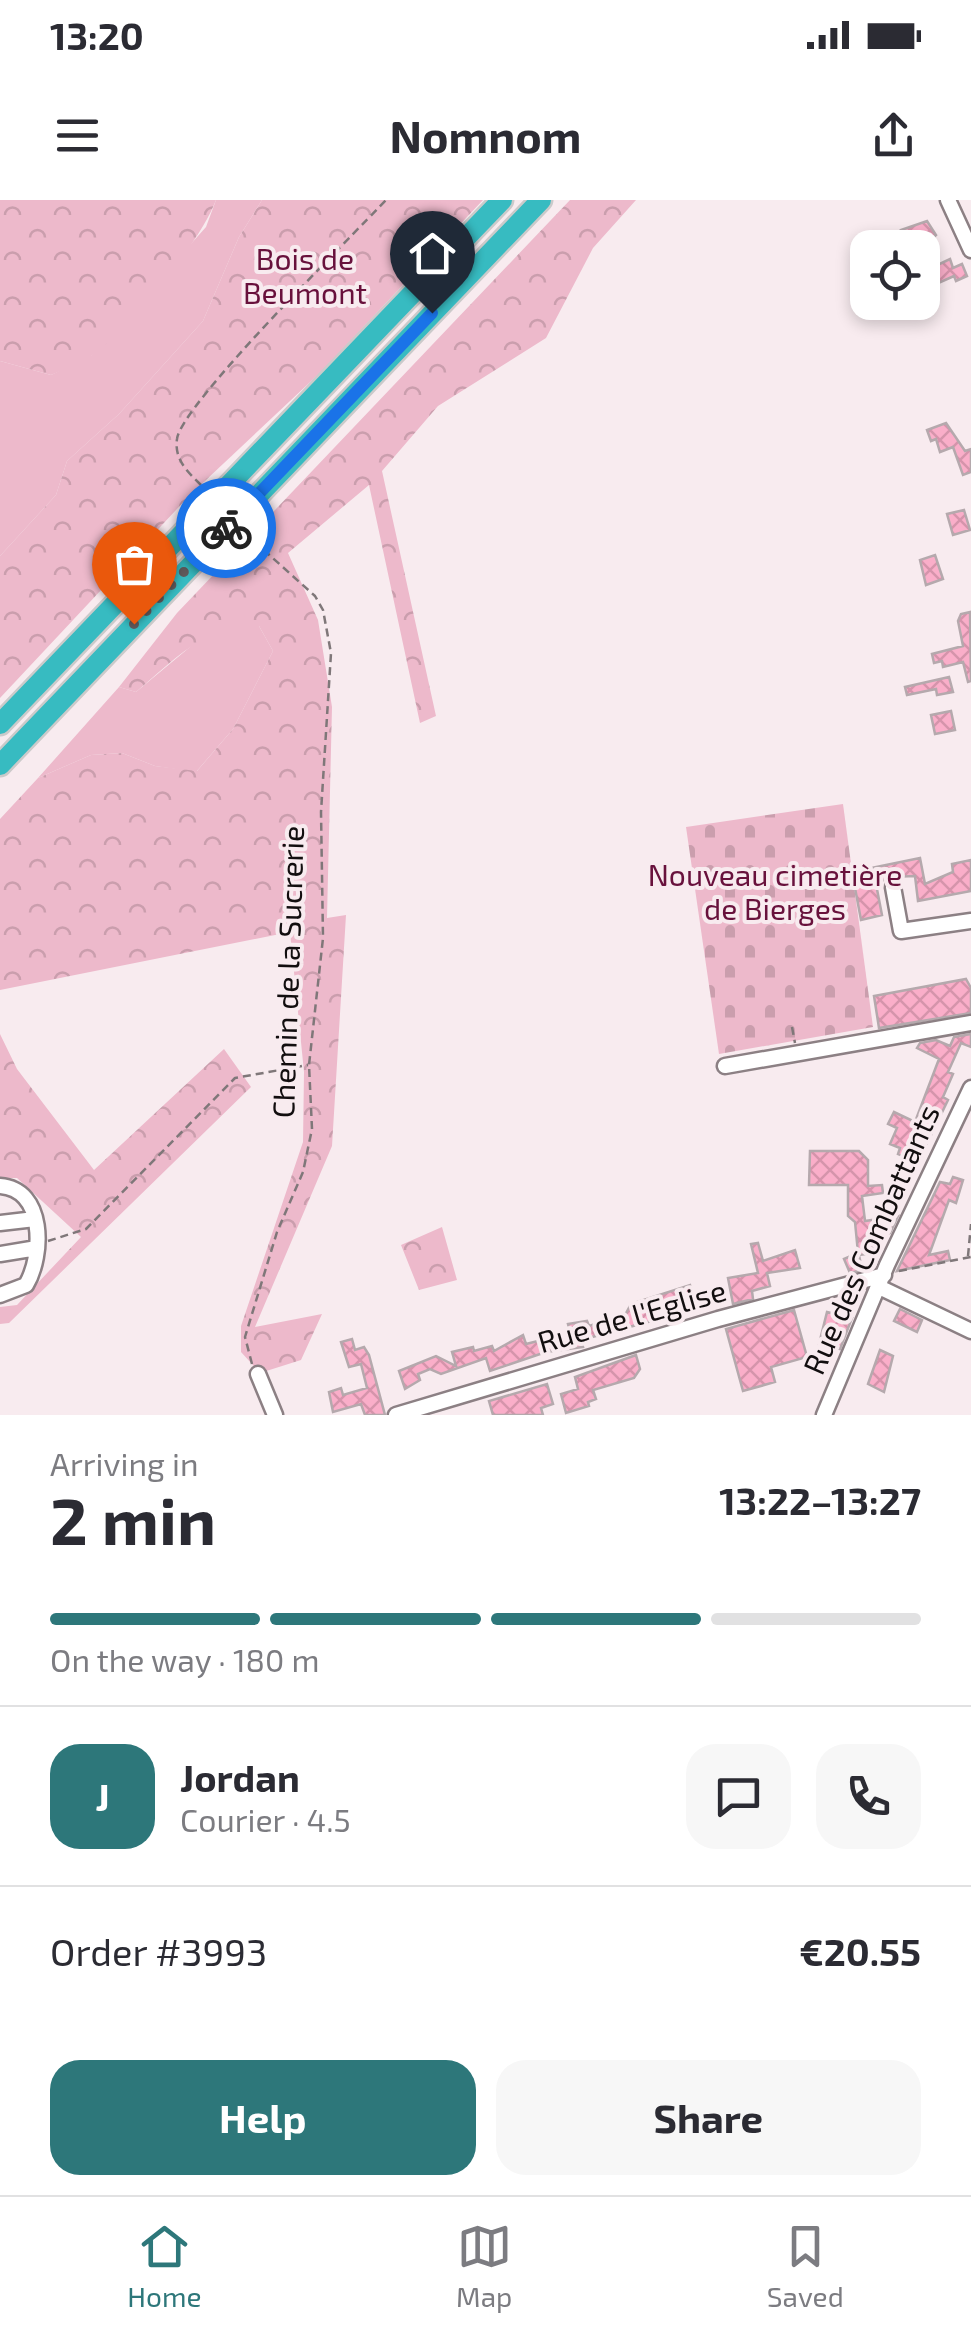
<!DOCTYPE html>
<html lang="en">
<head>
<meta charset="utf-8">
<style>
  :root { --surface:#fff; --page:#f7f7f7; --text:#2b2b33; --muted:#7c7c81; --line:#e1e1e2; --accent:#2d777a }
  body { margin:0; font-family:"Exo 2",sans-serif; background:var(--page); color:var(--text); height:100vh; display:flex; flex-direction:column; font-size:38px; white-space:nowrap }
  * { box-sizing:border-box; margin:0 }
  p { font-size:32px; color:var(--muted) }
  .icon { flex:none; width:55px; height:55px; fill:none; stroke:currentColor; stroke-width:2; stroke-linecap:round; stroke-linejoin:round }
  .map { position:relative; height:1215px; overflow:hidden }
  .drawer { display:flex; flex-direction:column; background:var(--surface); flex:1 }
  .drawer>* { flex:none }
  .tools { position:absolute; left:850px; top:30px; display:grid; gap:20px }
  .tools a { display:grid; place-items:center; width:90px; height:90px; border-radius:20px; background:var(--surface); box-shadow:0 5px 15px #0003; font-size:50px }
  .pin { position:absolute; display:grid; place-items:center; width:85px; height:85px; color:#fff; margin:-102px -42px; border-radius:50% 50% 50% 0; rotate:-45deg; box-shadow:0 0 10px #0007 }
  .pin .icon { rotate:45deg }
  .courier { position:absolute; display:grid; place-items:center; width:100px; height:100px; margin:-50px; border:8px solid #1a73e8; border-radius:50%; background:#fff; color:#222; box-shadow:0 2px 12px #0007 }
  .summary em { font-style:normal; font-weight:700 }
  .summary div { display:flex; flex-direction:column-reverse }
  .summary { display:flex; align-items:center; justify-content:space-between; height:170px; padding:0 50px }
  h1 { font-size:65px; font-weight:700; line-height:75px }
  .bar { display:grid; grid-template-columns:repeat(4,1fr); gap:15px 10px; align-content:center; height:120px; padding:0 50px }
  .bar i { height:12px; border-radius:8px; background:var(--line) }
  .bar .selected { background:var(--accent) }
  .bar p { grid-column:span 4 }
  .line { display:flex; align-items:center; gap:25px; padding:0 50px; border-top:2px solid var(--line) }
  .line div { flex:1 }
  .round { display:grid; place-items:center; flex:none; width:105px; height:105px; border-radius:30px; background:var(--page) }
  .primary-button { display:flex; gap:20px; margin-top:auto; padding:20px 50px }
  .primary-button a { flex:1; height:115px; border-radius:30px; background:var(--accent); color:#fff; font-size:40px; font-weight:700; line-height:115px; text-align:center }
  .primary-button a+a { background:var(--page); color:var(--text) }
  .status { display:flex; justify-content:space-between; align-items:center; height:70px; padding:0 50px; background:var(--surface); direction:ltr }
  .status svg { height:28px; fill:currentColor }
  header { display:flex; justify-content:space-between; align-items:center; height:130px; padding:0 50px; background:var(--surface); font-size:45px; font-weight:700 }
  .menu { display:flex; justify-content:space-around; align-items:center; height:140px; border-top:2px solid var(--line); background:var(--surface); font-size:28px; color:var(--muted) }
  .menu a { display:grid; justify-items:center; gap:5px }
  .menu .selected { color:var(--accent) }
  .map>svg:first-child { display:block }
</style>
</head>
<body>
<div class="status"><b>13:20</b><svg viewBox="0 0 49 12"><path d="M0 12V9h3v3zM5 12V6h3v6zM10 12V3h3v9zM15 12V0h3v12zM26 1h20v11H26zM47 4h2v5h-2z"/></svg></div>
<header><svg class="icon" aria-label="menu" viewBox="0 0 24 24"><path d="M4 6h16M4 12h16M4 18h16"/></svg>Nomnom<svg class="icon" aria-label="share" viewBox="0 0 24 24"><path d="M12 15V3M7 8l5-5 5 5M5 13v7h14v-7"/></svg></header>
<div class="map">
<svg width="971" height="1215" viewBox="0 0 971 1215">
  <defs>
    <pattern id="forest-crowns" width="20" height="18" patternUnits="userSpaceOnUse" patternTransform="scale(2.5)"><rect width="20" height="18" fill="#edb9cb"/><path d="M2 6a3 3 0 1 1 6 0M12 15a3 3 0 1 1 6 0" fill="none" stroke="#ca9ead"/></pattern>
    <pattern id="cemetery-stones" width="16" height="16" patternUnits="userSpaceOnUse" patternTransform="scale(2.5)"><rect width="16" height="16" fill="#edb9cb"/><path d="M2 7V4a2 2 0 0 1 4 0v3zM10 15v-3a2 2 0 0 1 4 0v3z" fill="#ca9ead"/></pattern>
    <pattern id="building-cross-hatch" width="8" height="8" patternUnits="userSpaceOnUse" patternTransform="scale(2.5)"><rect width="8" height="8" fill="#faaec9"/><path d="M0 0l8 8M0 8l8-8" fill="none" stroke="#d594ab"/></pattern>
  </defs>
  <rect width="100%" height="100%" fill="#f8ebef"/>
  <path fill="#edb9cb" d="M 216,0 L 262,0 L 239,37 L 203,121 L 119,214 L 67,261 L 56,295 L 0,356 L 0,161 L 51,175 L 92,155 L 206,27 Z
    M 231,425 L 259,426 L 273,451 L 233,529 L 196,572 L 155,566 L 122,553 L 91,555 L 38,578 L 119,487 L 136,492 L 202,437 Z"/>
  <path fill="url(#forest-crowns)" d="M 0,0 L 216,0 C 199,45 132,123 94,154 C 82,163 65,169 51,175 L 0,161 Z
    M 262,0 L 483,0 L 322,171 L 191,294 L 0,498 L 0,356 L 56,295 L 67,261 L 119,214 L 203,121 L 239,37 Z
    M 570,0 L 636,0 L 593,48 L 546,138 L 438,206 L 382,271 L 436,516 L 420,523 L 369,285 L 288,353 L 318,420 L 332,507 L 327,718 L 346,715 L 332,946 L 255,1127 L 322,1114 L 301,1160 L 260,1173 L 241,1152 L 241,1126 L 303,942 L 304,872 L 290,732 L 0,790 L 0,619 L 38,578 L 91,555 L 122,553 L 155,566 L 197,571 L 233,529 L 273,451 L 259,426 C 206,424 175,459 136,492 L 119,487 L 177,413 Z
    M 0,834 L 17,869 L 94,970 L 224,849 L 251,887 L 9,1123 L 0,1124 L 0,1107 L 17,1105 L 81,1037 L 17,978 L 0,978 Z
    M 442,1027 L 457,1080 L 419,1090 L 401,1045 Z"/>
  <path fill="url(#cemetery-stones)" d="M 843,604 L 873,827 L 719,854 L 686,627 Z"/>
  <path fill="url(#building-cross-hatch)" stroke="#b5a9ad" stroke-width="2.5" d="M 927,21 L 936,35 L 931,40 L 917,47 L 906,41 L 901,30 Z
    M 950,59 L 953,68 L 962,64 L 967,76 L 956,81 L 954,76 L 934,85 L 931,68 Z
    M 946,223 L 965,251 L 971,249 L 971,272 L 963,275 L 953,247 L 940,252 L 936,239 L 931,241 L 927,230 Z
    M 964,310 L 970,330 L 953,335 L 947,314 Z
    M 935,355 L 943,379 L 926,385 L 920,360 Z
    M 970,412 L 971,481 L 968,482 L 963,462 L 943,467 L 942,461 L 934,463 L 932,454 L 963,446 L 958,421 L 961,414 Z
    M 949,477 L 953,492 L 937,495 L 936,489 L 907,495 L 905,487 Z
    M 951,511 L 955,530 L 935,534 L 931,515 Z
    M 920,658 L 925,684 L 953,672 L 952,664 L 971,660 L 971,691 L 918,701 L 915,676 L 890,677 L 876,684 L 882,715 L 861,720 L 852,672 Z
    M 966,779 L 971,788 L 971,813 L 879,828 L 874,796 Z
    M 971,834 L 971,847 L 961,843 L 948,872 L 953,874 L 943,897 L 948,900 L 918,962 L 898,954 L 900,948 L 890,944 L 897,928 L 888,924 L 894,912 L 915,922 L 939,859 L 917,848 L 920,843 L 936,840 L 950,846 L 954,837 Z
    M 810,951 L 859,951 L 868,960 L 868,986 L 882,985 L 883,993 L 862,996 L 865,1021 L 898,1016 L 890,1033 L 872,1035 L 873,1053 L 859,1055 L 862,1070 L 850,1073 L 844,1059 L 858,1053 L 855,1022 L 848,1016 L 848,985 L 809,985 Z
    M 953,977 L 963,980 L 956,1003 L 949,1000 L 929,1055 L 948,1051 L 950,1060 L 897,1071 L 940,982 L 950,984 Z
    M 758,1043 L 763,1061 L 795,1050 L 800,1068 L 767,1073 L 770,1086 L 752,1091 L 753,1099 L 733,1104 L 728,1078 L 758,1073 L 751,1044 Z
    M 690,1085 L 696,1109 L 581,1140 L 583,1147 L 546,1152 L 490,1171 L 486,1158 L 441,1174 L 430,1169 L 418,1174 L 420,1180 L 405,1189 L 399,1171 L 436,1156 L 456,1166 L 452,1152 L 473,1147 L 474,1151 L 492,1146 L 494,1151 L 523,1135 L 526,1144 L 550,1138 L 570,1132 L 568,1124 L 587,1121 L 589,1126 L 625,1115 L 631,1104 Z
    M 900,1109 L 922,1120 L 917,1132 L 894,1121 Z
    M 794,1110 L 807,1157 L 771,1167 L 775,1182 L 743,1191 L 726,1129 Z
    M 827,1112 L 852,1118 L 840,1149 L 819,1144 Z
    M 352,1139 L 355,1150 L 364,1147 L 369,1155 L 385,1215 L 365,1215 L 361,1204 L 333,1212 L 329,1192 L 341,1188 L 343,1195 L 367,1188 L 361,1164 L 349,1167 L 341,1142 Z
    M 880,1150 L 893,1156 L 884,1192 L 868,1184 Z
    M 636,1155 L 640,1169 L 634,1178 L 593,1190 L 596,1199 L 588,1202 L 589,1206 L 566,1213 L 561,1194 L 578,1189 L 575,1177 Z
    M 547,1184 L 553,1204 L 541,1208 L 543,1215 L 493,1215 L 489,1201 Z"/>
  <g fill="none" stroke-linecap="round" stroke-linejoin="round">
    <g stroke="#8c8084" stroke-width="19">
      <path id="minor" d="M 948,0 L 971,50
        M 893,687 L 901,731 L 971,721
        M 725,866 L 971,823
        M 0,986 C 45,989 44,1055 26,1085 L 0,1095
        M 0,1023 L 35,1019
        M 0,1054 L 37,1048
        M 879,1087 L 971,1131
        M 258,1174 L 275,1215
        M 396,1215 L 718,1119 L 884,1075
        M 824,1215 L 887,1065 L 971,888"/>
    </g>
    <g stroke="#cbcaca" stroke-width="25">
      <path id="highway" d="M 0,524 L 502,0
        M 0,565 L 541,0"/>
    </g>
    <path stroke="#7f7779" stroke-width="2.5" stroke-dasharray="8 5" stroke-linecap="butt" d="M 201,285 C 188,272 174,260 177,239 C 181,205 352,36 386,0
      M 792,827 L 795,843
      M 48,1041 L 86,1029 L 235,878 L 308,865
      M 968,1056 L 971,1024
      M 899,1071 L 971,1057
      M 252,1164 L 245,1137 L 277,1032 L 303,972 L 312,929 L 309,865 L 323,738 L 321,612 L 331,453 L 323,410 L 315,396 L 256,343"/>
    <use href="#minor" stroke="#fff" stroke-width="14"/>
    <use href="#highway" stroke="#37bbc1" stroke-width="20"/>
  </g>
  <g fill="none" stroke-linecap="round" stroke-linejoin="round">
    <path stroke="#625b5d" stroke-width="10" stroke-dasharray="0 18" d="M 134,424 L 226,328"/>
    <path stroke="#1a73e8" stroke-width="12" d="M 226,328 L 432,113"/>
  </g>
  <g text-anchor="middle" stroke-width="8" stroke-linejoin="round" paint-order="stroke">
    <g font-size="30" fill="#68113c" stroke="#f8ebef">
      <text x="305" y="70">Bois de<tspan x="305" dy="34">Beumont</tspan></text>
      <text x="775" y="686">Nouveau cimetière<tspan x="775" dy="34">de Bierges</tspan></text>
    </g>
    <g font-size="30" fill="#120e0f" stroke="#f8ebef">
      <text transform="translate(289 772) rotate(-88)" y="10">Chemin de la Sucrerie</text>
      <text transform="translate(872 1040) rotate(-66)" y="10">Rue des Combattants</text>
      <text transform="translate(632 1117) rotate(-16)" y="10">Rue de l'Eglise</text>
    </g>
  </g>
</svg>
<div class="tools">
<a><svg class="icon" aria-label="locate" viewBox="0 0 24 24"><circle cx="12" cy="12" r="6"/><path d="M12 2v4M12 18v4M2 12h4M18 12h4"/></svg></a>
</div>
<div class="pin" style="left:134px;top:424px;background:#ea580c"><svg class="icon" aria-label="bag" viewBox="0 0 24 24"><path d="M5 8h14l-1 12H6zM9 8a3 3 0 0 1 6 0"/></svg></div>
<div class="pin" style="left:432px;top:113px;background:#1f2937"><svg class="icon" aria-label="home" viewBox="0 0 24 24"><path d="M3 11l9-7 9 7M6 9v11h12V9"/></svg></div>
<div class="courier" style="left:226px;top:328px"><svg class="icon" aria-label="bike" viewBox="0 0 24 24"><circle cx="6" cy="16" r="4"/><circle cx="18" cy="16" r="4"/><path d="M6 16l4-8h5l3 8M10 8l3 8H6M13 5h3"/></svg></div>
</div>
<section class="drawer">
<div class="summary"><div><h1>2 min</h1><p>Arriving in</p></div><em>13:22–13:27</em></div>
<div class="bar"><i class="selected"></i><i class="selected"></i><i class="selected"></i><i></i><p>On the way · 180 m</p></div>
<div class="line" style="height:180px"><b class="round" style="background:var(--accent);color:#fff">J</b><div><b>Jordan</b><p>Courier · 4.5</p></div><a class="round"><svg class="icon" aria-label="chat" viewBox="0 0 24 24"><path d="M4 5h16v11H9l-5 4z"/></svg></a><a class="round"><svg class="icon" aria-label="phone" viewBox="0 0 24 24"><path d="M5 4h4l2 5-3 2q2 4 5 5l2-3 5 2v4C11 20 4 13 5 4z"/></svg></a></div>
<div class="line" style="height:130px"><div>Order #3993</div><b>€20.55</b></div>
<div class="primary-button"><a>Help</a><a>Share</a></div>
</section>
<nav class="menu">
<a class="selected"><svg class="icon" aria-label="home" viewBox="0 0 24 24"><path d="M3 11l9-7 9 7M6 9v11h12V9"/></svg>Home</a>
<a><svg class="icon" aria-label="map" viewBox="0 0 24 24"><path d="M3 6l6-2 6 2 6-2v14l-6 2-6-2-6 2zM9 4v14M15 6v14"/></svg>Map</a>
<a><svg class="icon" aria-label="saved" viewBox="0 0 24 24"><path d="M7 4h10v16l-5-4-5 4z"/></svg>Saved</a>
</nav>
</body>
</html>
